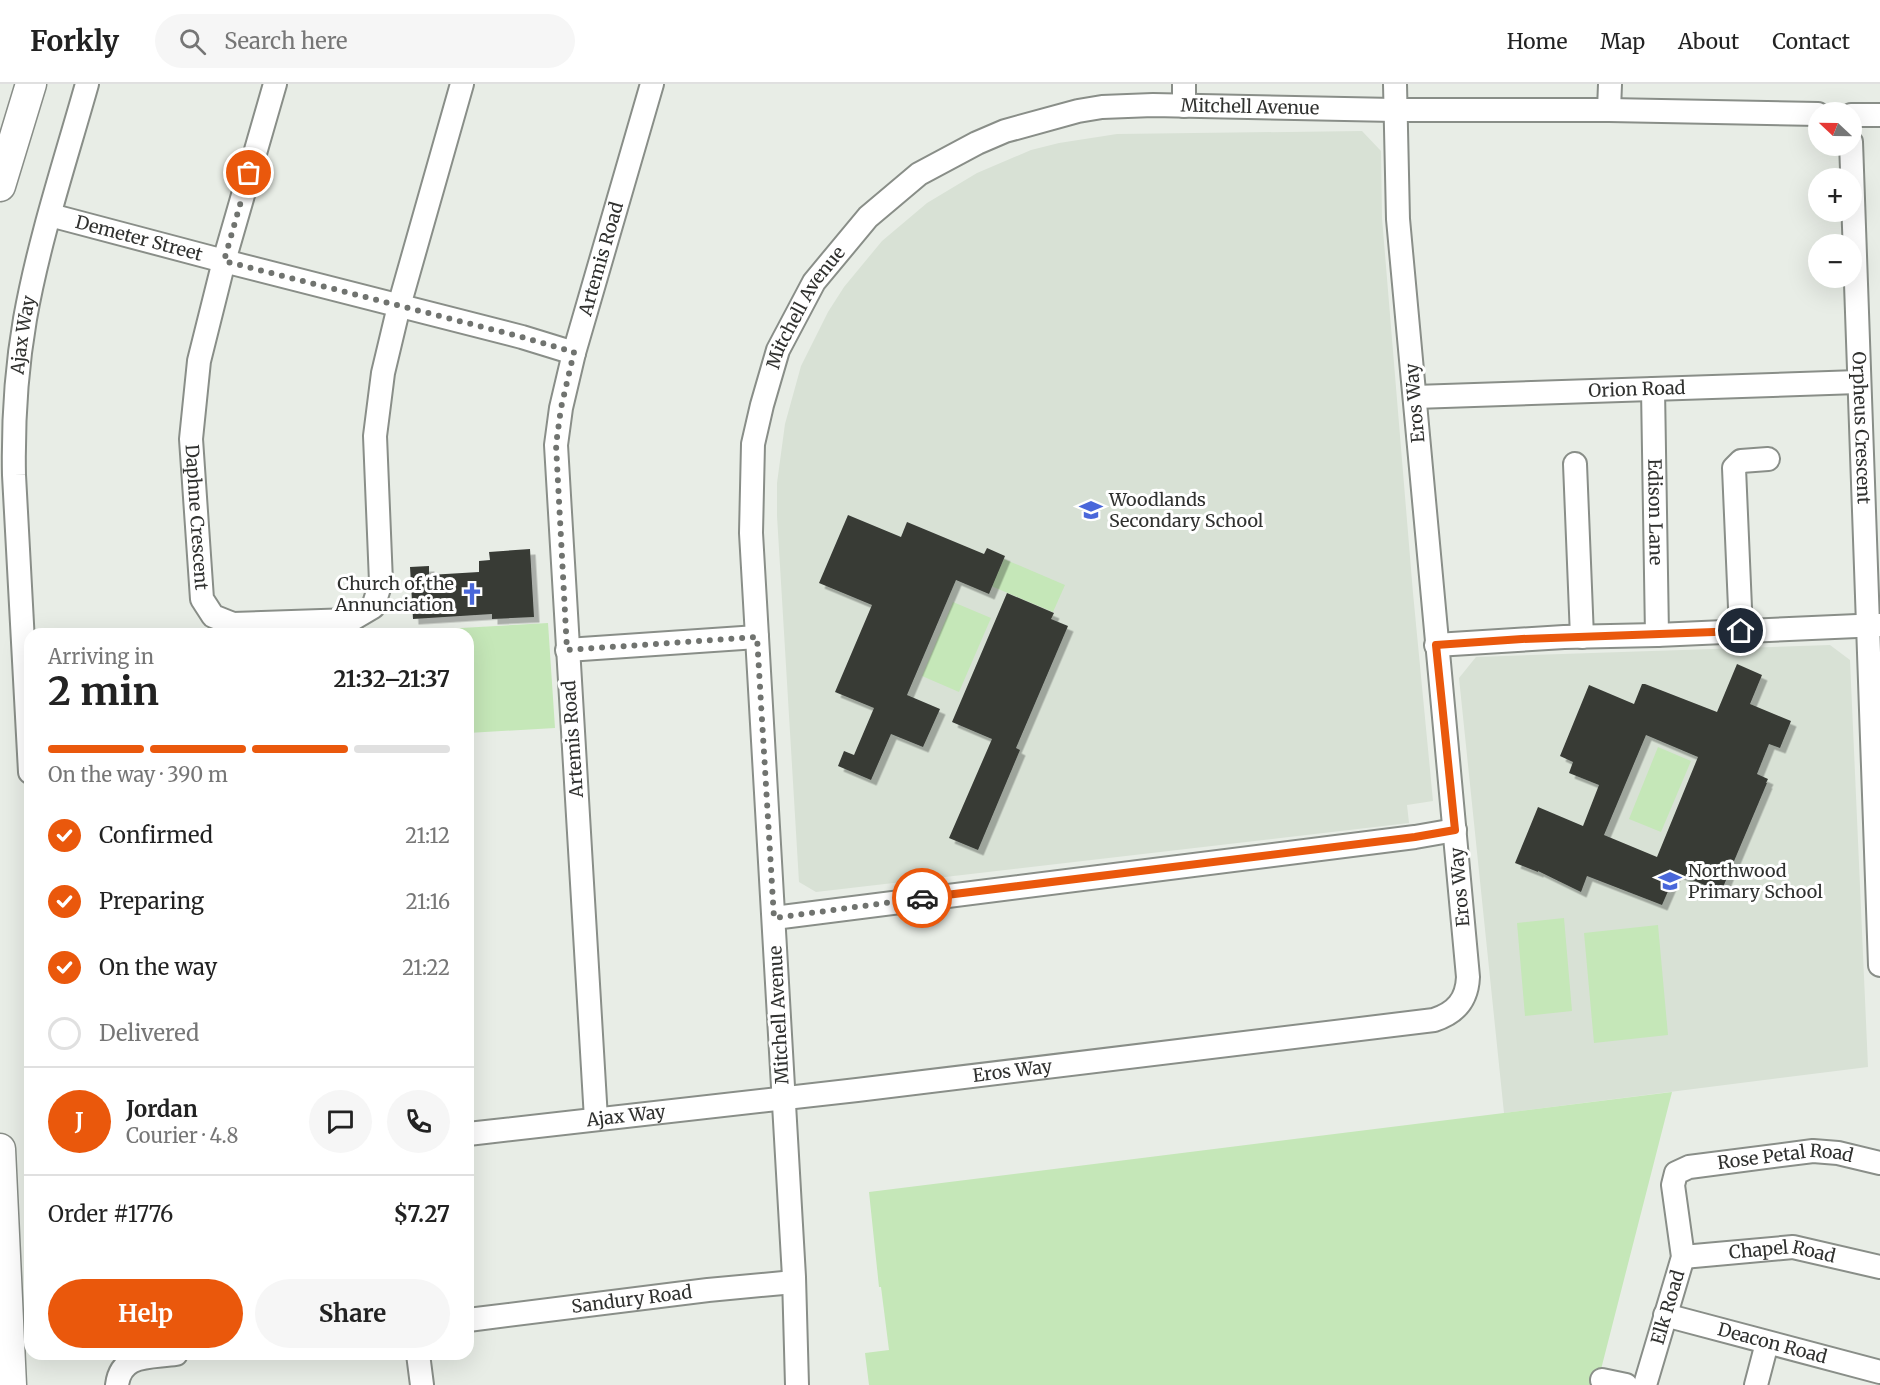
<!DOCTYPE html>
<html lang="en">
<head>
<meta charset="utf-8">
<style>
  :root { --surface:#fff; --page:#f6f6f6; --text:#222; --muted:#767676; --line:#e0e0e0; --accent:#ea580c }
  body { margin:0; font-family:Merriweather,serif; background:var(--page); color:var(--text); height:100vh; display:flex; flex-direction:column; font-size:22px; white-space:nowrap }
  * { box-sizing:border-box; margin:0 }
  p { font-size:20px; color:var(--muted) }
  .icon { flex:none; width:33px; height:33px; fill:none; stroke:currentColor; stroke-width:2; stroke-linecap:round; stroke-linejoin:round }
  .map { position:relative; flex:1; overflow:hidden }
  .panel { position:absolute; left:24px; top:544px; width:450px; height:732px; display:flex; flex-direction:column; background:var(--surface); border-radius:18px; box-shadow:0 6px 24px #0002 }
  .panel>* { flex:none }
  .needle { width:39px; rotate:292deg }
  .tools { position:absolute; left:1808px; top:18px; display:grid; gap:12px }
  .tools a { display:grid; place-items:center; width:54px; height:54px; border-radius:50%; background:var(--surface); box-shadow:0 6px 24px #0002; font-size:30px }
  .pin { position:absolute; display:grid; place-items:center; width:51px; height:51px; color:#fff; margin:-26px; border:3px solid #fff; border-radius:50%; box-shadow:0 2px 6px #0007 }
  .courier { position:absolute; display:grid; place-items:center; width:60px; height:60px; margin:-30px; border:4px solid #ea580c; border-radius:50%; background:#fff; color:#222; box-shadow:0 2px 8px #0007 }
  .head em { font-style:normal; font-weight:700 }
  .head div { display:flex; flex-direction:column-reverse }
  .head { display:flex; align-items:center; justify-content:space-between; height:102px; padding:0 24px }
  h1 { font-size:39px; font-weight:700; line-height:45px }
  .bar { display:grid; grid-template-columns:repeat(4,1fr); gap:9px 6px; align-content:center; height:72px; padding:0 24px }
  .bar i { height:8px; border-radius:4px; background:var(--line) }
  .bar .active { background:var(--accent) }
  .bar p { grid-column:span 4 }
  .line { display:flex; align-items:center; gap:15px; padding:0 24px; border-top:2px solid var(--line) }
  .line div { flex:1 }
  .round { display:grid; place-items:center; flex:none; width:63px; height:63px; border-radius:32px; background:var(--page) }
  ol { padding:0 24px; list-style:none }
  li { display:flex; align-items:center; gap:18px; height:66px }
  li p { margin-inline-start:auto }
  li .icon { padding:6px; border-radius:50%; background:var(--accent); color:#fff; stroke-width:4 }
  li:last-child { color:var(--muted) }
  li i { width:33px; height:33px; border:3px solid var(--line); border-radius:50% }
  .primary-button { display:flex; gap:12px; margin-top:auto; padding:12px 24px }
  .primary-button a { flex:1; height:69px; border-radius:36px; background:var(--accent); color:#fff; font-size:24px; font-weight:700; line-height:69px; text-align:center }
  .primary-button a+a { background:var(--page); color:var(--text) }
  header { display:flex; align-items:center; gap:36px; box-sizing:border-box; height:84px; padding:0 30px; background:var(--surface); border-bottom:2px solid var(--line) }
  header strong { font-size:28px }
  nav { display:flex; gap:33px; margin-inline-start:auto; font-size:21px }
  .search { width:420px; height:54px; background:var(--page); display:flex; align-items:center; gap:15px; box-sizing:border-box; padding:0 21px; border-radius:33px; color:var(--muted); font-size:22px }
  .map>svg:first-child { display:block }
</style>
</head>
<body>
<header>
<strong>Forkly</strong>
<div class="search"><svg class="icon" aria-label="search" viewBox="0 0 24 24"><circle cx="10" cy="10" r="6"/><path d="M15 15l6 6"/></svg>Search here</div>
<nav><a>Home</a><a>Map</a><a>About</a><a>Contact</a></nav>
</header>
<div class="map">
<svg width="1880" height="1301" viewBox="0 0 1880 1301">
  <defs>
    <filter id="shadow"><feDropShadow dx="5.5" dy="5.5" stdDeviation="0" flood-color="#0004"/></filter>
  </defs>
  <rect width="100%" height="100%" fill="#e8ede6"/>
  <path fill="#d8e1d5" d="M 1362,47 L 1381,67 L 1382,134 L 1413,509 L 1433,717 L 1407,721 L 1409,739 L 816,808 L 799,798 L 777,432 L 777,399 L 785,340 L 801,282 L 828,228 L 844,203 L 882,157 L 927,119 L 977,89 L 1031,66 L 1059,59 L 1117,50 Z
    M 1830,561 L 1850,576 L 1868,983 L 1504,1029 L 1459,594 L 1476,573 Z"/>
  <path fill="#c5e7b8" d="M 1004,475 L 1065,501 L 1053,528 L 991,502 Z
    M 953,518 L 991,534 L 959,608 L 922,592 Z
    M 548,539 L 555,644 L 468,649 L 468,550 L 354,550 Z
    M 1658,663 L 1691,677 L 1661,748 L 1629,735 Z
    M 1564,834 L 1572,927 L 1525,932 L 1517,839 Z
    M 1658,841 L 1668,951 L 1594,959 L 1584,849 Z
    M 1672,1008 L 1597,1301 L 869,1301 L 865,1269 L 889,1266 L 881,1203 L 879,1203 L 869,1108 Z"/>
  <path fill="#383b36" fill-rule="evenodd" filter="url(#shadow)" d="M 848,431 L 901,453 L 907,438 L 984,470 L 987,464 L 1005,472 L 989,510 L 956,496 L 907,611 L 940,625 L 923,663 L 891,650 L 871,696 L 838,682 L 844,667 L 854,671 L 874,624 L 835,608 L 872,521 L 819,499 Z
    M 530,465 L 534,533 L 492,535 L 492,530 L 413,535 L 410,483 L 429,482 L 429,491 L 479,488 L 479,477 L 490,476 L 489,468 Z
    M 1007,509 L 1054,529 L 1051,535 L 1068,542 L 1016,664 L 1020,666 L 978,766 L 949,754 L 992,655 L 952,638 Z
    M 1737,580 L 1762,591 L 1750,620 L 1791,637 L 1780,664 L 1769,660 L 1757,690 L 1768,695 L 1766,699 L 1767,699 L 1721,808 L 1676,789 L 1662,821 L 1587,792 L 1581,808 L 1538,787 L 1538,788 L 1515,779 L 1538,723 L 1583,742 L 1599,701 L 1569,689 L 1573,678 L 1560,672 L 1589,601 L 1634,620 L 1642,600 L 1645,600 L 1717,628 ZM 1646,651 L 1698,673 L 1657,773 L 1604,751 Z"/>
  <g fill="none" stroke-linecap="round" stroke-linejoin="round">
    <g stroke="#898e88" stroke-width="26">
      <g id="minor">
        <path id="s1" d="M 275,0 L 224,177 L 199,277 L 191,355 L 202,515 L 213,532 L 233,540 L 351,536 L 373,523 L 381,498 L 375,352 L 383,289 L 399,222 L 462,0"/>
        <path d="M 1184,22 L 1184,0"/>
        <path d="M 1609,26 L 1610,0"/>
        <path d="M 1851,31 L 1880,31"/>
        <path id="s2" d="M 1851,58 L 1880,881"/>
        <path id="s3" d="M 50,131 L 224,177 L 522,253 L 574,269"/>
        <path id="s4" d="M 1653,305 L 1657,551"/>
        <path id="s5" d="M 1415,313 L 1858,298"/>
        <path d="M 1575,380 L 1582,553"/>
        <path d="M 1741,547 L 1734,384 L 1741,377 L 1768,375"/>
        <path d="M 1436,561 L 1564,553 L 1657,551 L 1880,541"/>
        <path d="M 567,566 L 757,553"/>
        <path id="s6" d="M 30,688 L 14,391 C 13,339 16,287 25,235 C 39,156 65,78 87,0"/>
        <path d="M 774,834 L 1415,753 L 1455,746"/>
        <path id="s7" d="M 596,1035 L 556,361 L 561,324 L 574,269 L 652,0"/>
        <path id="s8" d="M 468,1050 L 857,1006 L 1434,936 C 1456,929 1467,916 1468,893 L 1398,135 L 1395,0"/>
        <path id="s9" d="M 1683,1173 L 1793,1163 L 1880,1183"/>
        <path id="s10" d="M 1665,1231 L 1880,1288"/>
        <path id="s11" d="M 468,1236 L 708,1206 L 794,1198"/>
        <path d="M 418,1270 L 422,1301"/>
        <path d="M 1602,1296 L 1626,1301"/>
        <path d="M 117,1301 C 121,1269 150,1274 176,1270"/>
        <path id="s12" d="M 797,1301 L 794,1193 L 751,449 L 753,360 L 762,321 L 778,266 L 814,198 L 868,133 L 919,90 L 977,59 L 1005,47 L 1078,27 L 1102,23 L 1153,21 L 1394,26 L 1609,26 L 1818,30"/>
        <path id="s13" d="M 1645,1301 L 1683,1173 L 1673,1101 L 1676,1089 L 1689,1083 L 1813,1067 L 1838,1069 L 1880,1079"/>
        <path d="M 1756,1301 L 1767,1259"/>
      </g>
    </g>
    <g stroke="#898e88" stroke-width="33">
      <path id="major" d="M 0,102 L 31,0
        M 0,1065 L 11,1301"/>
    </g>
    <use href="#minor" stroke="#fff" stroke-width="22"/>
    <use href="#major" stroke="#fff" stroke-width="30"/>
  </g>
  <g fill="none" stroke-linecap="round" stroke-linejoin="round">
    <path stroke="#70736f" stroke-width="6" stroke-dasharray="0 10.8" d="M 249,89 L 224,177 L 522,253 L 574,268 L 561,324 L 556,361 L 567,566 L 757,553 L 774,834 L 922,814"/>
    <path stroke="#ea580c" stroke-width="8" d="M 922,814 L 1415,753 L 1455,746 L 1436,561 L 1522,555 L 1741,547"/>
  </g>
  <defs>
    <g id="school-bare" transform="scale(1.8)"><path d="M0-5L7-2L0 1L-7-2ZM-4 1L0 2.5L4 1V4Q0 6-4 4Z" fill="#4967da" stroke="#fff" stroke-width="2.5" paint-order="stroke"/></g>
    <g id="church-bare" transform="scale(1.8)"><path d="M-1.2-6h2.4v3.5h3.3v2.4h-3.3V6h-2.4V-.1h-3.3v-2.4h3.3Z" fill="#4967da" stroke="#fff" stroke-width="2.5" paint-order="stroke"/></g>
  </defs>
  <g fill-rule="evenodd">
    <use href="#school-bare" x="1091" y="426"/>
    <use href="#church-bare" x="472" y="510"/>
    <use href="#school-bare" x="1670" y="797"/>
  </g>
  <g text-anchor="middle" stroke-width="6" stroke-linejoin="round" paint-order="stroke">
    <g font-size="18" fill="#30312f" stroke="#fff">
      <text dy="6" stroke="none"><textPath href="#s12" startOffset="1612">Mitchell Avenue</textPath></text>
      <text dy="6" stroke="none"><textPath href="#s3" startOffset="92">Demeter Street</textPath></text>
      <text dy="6" stroke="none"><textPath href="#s7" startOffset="867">Artemis Road</textPath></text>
      <text dy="6" stroke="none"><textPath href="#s12" startOffset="1090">Mitchell Avenue</textPath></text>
      <text dy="6" stroke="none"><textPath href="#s6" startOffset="438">Ajax Way</textPath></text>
      <text dy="6" stroke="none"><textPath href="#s5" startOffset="222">Orion Road</textPath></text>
      <text transform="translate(1415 319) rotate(-95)" y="6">Eros Way</text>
      <text dy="6" stroke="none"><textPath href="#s2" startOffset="286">Orpheus Crescent</textPath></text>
      <text dy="6" stroke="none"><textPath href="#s4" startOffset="123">Edison Lane</textPath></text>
      <text dy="6" stroke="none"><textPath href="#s1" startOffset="444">Daphne Crescent</textPath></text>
      <text transform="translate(573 655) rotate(-94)" y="6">Artemis Road</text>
      <text transform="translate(1460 803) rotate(-95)" y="6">Eros Way</text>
      <text transform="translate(779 931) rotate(-93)" y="6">Mitchell Avenue</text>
      <text dy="6" stroke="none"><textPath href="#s8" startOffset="548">Eros Way</textPath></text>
      <text dy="6" stroke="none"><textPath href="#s8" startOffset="159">Ajax Way</textPath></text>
      <text dy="6" stroke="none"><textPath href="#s13" startOffset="330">Rose Petal Road</textPath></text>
      <text dy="6" stroke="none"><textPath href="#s9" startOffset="100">Chapel Road</textPath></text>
      <text dy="6" stroke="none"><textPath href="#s11" startOffset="165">Sandury Road</textPath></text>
      <text dy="6" stroke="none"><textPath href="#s13" startOffset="81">Elk Road</textPath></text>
      <text dy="6" stroke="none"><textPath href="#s10" startOffset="111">Deacon Road</textPath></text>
    </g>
    <g font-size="18" fill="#30312f" stroke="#fff" text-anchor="start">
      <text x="1109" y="422">Woodlands<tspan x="1109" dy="21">Secondary School</tspan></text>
      <text x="454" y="506" text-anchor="end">Church of the<tspan x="454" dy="21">Annunciation</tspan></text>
      <text x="1688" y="793">Northwood<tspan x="1688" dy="21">Primary School</tspan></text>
    </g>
  </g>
</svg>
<div class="tools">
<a><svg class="needle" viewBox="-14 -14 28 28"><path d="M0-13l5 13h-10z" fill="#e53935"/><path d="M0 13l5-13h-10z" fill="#767676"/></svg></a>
<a>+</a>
<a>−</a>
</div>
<div class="pin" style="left:249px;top:89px;background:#ea580c"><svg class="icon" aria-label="bag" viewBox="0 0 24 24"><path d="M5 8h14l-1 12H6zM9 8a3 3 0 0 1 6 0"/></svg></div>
<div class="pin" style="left:1741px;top:547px;background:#1f2937"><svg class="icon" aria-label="home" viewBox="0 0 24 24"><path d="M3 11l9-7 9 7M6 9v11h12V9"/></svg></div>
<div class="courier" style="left:922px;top:814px"><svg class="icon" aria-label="car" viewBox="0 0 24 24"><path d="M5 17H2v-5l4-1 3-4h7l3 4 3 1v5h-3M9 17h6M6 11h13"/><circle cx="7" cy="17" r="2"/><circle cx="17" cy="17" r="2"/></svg></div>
<section class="panel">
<div class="head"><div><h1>2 min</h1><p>Arriving in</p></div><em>21:32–21:37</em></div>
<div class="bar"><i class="active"></i><i class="active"></i><i class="active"></i><i></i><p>On the way · 390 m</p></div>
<ol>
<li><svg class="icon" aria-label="check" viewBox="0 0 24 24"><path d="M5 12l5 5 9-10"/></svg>Confirmed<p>21:12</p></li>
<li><svg class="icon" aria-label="check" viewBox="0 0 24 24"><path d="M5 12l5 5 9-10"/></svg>Preparing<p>21:16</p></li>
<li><svg class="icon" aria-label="check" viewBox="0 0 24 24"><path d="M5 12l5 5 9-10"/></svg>On the way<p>21:22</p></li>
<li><i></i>Delivered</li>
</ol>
<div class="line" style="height:108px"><b class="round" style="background:var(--accent);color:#fff">J</b><div><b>Jordan</b><p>Courier · 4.8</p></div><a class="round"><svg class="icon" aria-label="chat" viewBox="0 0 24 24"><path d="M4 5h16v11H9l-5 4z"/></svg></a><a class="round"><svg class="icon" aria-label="phone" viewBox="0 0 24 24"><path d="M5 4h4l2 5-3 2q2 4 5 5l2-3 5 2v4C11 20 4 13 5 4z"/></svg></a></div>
<div class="line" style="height:78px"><div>Order #1776</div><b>$7.27</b></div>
<div class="primary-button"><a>Help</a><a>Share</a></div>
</section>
</div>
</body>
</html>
